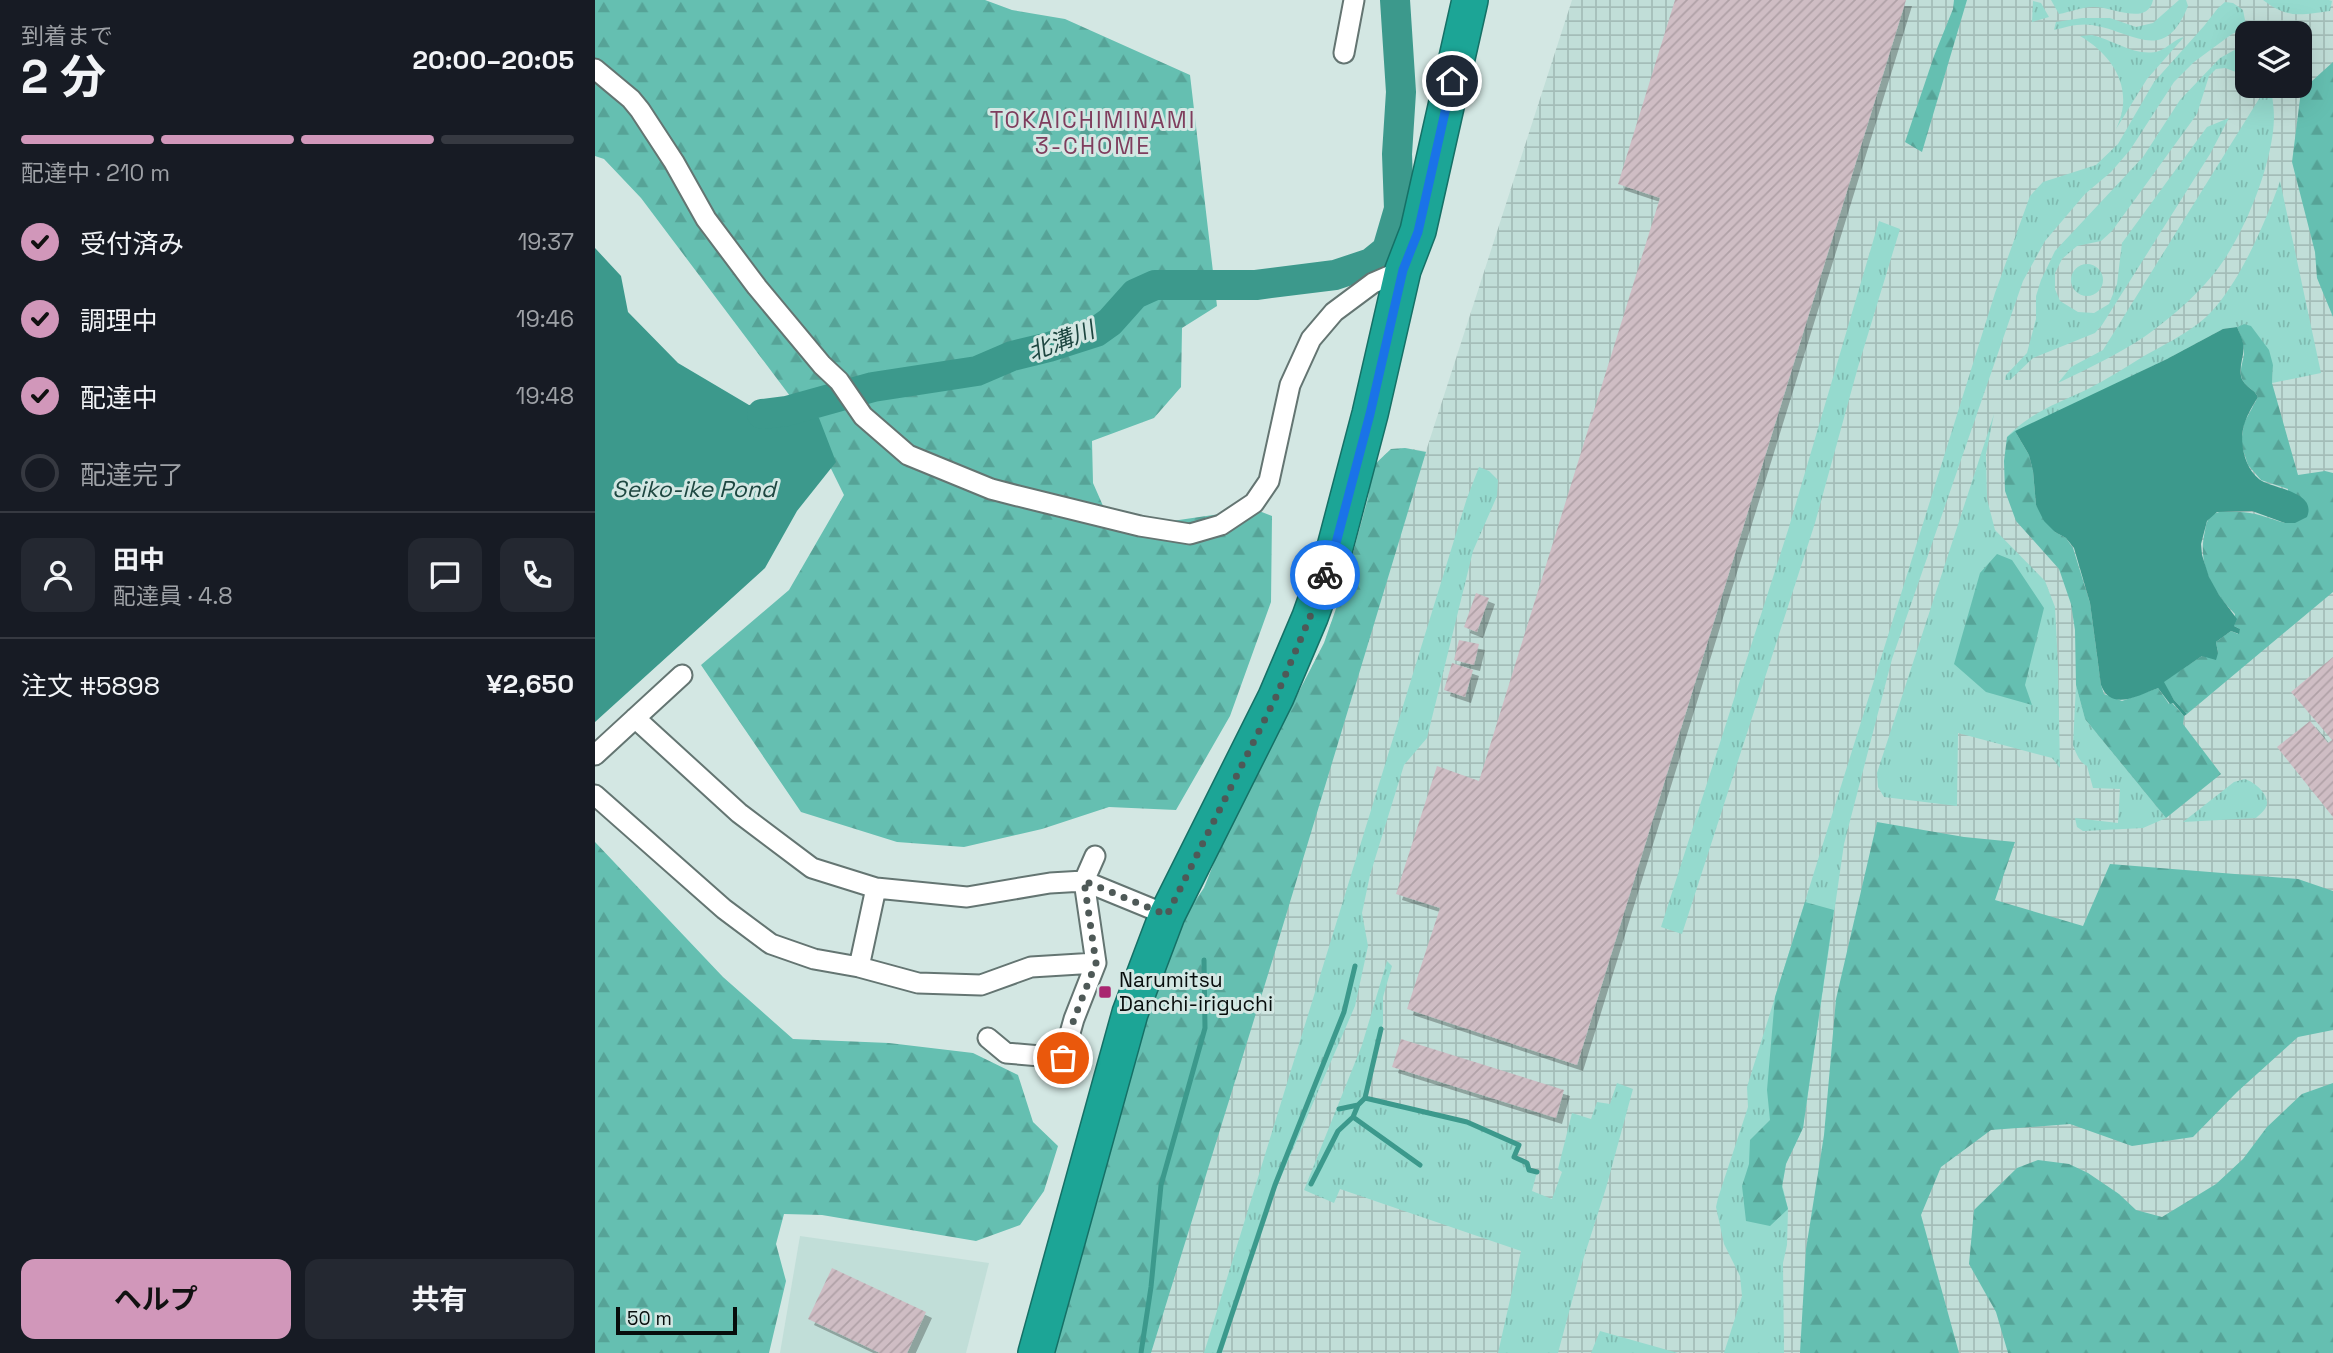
<!DOCTYPE html>
<html lang="ja">
<head>
<meta charset="utf-8">
<style>
  :root { --surface:#171b24; --page:#242831; --text:#f1f3f6; --muted:#9ea1a6; --line:#363941; --accent:#d197ba }
  body { margin:0; font-family:"Space Grotesk","Noto Sans JP",sans-serif; background:var(--page); color:var(--text); height:100vh; display:flex; flex-direction:column; font-size:26px; white-space:nowrap }
  * { box-sizing:border-box; margin:0 }
  p { font-size:23px; color:var(--muted) }
  .icon { flex:none; width:38px; height:38px; fill:none; stroke:currentColor; stroke-width:2; stroke-linecap:round; stroke-linejoin:round }
  .map { position:relative; flex:1; overflow:hidden }
  .panel { display:flex; flex-direction:column; background:var(--surface); width:595px }
  .panel>* { flex:none }
  .fabs { position:absolute; left:1640px; top:21px; display:grid; gap:14px }
  .fabs a { display:grid; place-items:center; width:77px; height:77px; border-radius:14px; background:var(--surface); box-shadow:0 7px 28px #0002; font-size:35px }
  .scale { position:absolute; left:21px; bottom:18px; width:121px; box-sizing:border-box; padding-left:7px; border:4px solid #070d0c; border-top:0; font-size:19px; line-height:24px; white-space:nowrap; color:#070d0c; -webkit-text-stroke:5px #d3e7e3; paint-order:stroke }
  .pin { position:absolute; display:grid; place-items:center; width:60px; height:60px; color:#fff; margin:-30px; border:4px solid #fff; border-radius:50%; box-shadow:0 2px 7px #0007 }
  .courier { position:absolute; display:grid; place-items:center; width:70px; height:70px; margin:-35px; border:5px solid #1a73e8; border-radius:50%; background:#fff; color:#222; box-shadow:0 2px 9px #0007 }
  .headline em { font-style:normal; font-weight:700 }
  .headline div { display:flex; flex-direction:column-reverse }
  .headline { display:flex; align-items:center; justify-content:space-between; height:119px; padding:0 21px }
  h1 { font-size:46px; font-weight:700; line-height:52px }
  .bar { display:grid; grid-template-columns:repeat(4,1fr); gap:10px 7px; align-content:center; height:84px; padding:0 21px }
  .bar i { height:9px; border-radius:5px; background:var(--line) }
  .bar .selected { background:var(--accent) }
  .bar p { grid-column:span 4 }
  .line { display:flex; align-items:center; gap:18px; padding:0 21px; border-top:2px solid var(--line) }
  .line div { flex:1 }
  .round { display:grid; place-items:center; flex:none; width:74px; height:74px; border-radius:14px; background:var(--page) }
  ol { padding:0 21px; list-style:none }
  li { display:flex; align-items:center; gap:21px; height:77px }
  li p { margin-inline-start:auto }
  li .icon { padding:7px; border-radius:50%; background:var(--accent); color:#111; stroke-width:4 }
  li:last-child { color:var(--muted) }
  li i { width:38px; height:38px; border:4px solid var(--line); border-radius:50% }
  .button { display:flex; gap:14px; margin-top:auto; padding:14px 21px }
  .button a { flex:1; height:80px; border-radius:14px; background:var(--accent); color:#111; font-size:28px; font-weight:700; line-height:80px; text-align:center }
  .button a+a { background:var(--page); color:var(--text) }
  main { display:flex; flex:1; min-height:0 }
  .map>svg:first-child { display:block }
</style>
</head>
<body>
<main>
<section class="panel">
<div class="headline"><div><h1>2 分</h1><p>到着まで</p></div><em>20:00–20:05</em></div>
<div class="bar"><i class="selected"></i><i class="selected"></i><i class="selected"></i><i></i><p>配達中 · 210 m</p></div>
<ol>
<li><svg class="icon" aria-label="check" viewBox="0 0 24 24"><path d="M5 12l5 5 9-10"/></svg>受付済み<p>19:37</p></li>
<li><svg class="icon" aria-label="check" viewBox="0 0 24 24"><path d="M5 12l5 5 9-10"/></svg>調理中<p>19:46</p></li>
<li><svg class="icon" aria-label="check" viewBox="0 0 24 24"><path d="M5 12l5 5 9-10"/></svg>配達中<p>19:48</p></li>
<li><i></i>配達完了</li>
</ol>
<div class="line" style="height:126px"><a class="round"><svg class="icon" aria-label="person" viewBox="0 0 24 24"><circle cx="12" cy="8" r="4"/><path d="M4 21q1-7 8-7t8 7"/></svg></a><div><b>田中</b><p>配達員 · 4.8</p></div><a class="round"><svg class="icon" aria-label="chat" viewBox="0 0 24 24"><path d="M4 5h16v11H9l-5 4z"/></svg></a><a class="round"><svg class="icon" aria-label="phone" viewBox="0 0 24 24"><path d="M5 4h4l2 5-3 2q2 4 5 5l2-3 5 2v4C11 20 4 13 5 4z"/></svg></a></div>
<div class="line" style="height:91px"><div>注文 #5898</div><b>¥2,650</b></div>
<div class="button"><a>ヘルプ</a><a>共有</a></div>
</section>
<div class="map">
<svg width="1738" height="1353" viewBox="0 0 1738 1353">
  <defs>
    <pattern id="industrial-grid" width="8" height="8" patternUnits="userSpaceOnUse" patternTransform="scale(1.75)"><rect width="8" height="8" fill="#c1ded8"/><path d="M0 4h8M4 0v8" fill="none" stroke="#a4bdb8"/></pattern>
    <pattern id="grass-tufts" width="24" height="20" patternUnits="userSpaceOnUse" patternTransform="scale(1.75)"><rect width="24" height="20" fill="#95dace"/><path d="M3 7l-1-3M5 7V3M7 7l1-3M15 17l-1-3M17 17v-4M19 17l1-3" fill="none" stroke="#7fbab0"/></pattern>
    <pattern id="forest-firs" width="22" height="20" patternUnits="userSpaceOnUse" patternTransform="scale(1.75)"><rect width="22" height="20" fill="#65bfb1"/><path d="M5 1l3.5 6h-7zM16 11l3.5 6h-7z" fill="#56a397"/></pattern>
    <pattern id="building-hatch" width="6" height="6" patternUnits="userSpaceOnUse" patternTransform="scale(1.75)"><rect width="6" height="6" fill="#cfbdc4"/><path d="M-1 1l2-2M0 6l6-6M5 7l2-2" fill="none" stroke="#b0a1a7"/></pattern>
    <filter id="shadow"><feDropShadow dx="6" dy="6" stdDeviation="0" flood-color="#0004"/></filter>
  </defs>
  <rect width="100%" height="100%" fill="#d3e7e3"/>
  <path fill="#c1ded8" d="M 205,1236 L 394,1263 L 371,1353 L 185,1353 Z"/>
  <path fill="url(#industrial-grid)" fill-rule="evenodd" d="M 977,0 L 1738,0 L 1738,1353 L 455,1353 L 583,925 L 609,888 L 630,835 L 729,643 L 749,586 L 773,498 L 778,466 L 796,449 L 810,448 L 831,451 ZM 1652,33 L 1704,33 L 1704,86 L 1652,86 Z"/>
  <path fill="url(#grass-tufts)" d="M 1456,0 L 1558,0 C 1552,27 1517,6 1498,7 C 1487,7 1475,12 1464,14 Z
    M 1584,0 L 1591,0 L 1593,6 C 1569,66 1538,31 1497,25 C 1484,23 1471,27 1459,30 L 1461,22 L 1487,18 L 1515,18 L 1541,27 L 1558,23 Z
    M 1668,0 L 1734,0 L 1737,1 L 1735,11 C 1705,15 1693,19 1668,0 Z
    M 1438,1 L 1446,3 L 1454,17 L 1437,22 Z
    M 1630,2 L 1638,3 L 1648,10 L 1651,25 L 1646,30 L 1637,34 L 1599,62 L 1579,82 L 1535,150 L 1516,172 L 1490,194 L 1450,241 L 1428,281 L 1297,659 L 1249,844 L 1208,1128 L 1191,1163 L 1187,1184 L 1193,1209 L 1192,1245 L 1188,1263 L 1189,1353 L 1129,1353 L 1147,1296 L 1145,1276 L 1129,1244 L 1121,1207 L 1123,1198 L 1153,1107 L 1152,1087 L 1400,293 L 1435,196 L 1448,182 L 1501,165 L 1523,144 L 1559,82 L 1609,26 L 1623,8 Z
    M 1497,35 C 1519,40 1542,58 1564,51 C 1574,47 1580,39 1589,37 L 1552,79 L 1521,129 C 1540,90 1519,56 1485,36 Z
    M 1652,43 L 1652,76 L 1630,68 L 1621,69 L 1614,76 L 1602,114 L 1517,231 L 1506,241 L 1482,246 L 1467,259 L 1460,273 L 1460,289 L 1465,301 L 1483,312 L 1499,313 L 1514,304 L 1522,284 L 1527,243 L 1612,127 L 1634,118 L 1615,154 L 1507,325 L 1500,333 L 1438,358 L 1415,380 L 1410,380 L 1411,375 L 1432,353 L 1441,319 L 1441,296 L 1446,280 L 1460,251 L 1548,157 L 1585,100 L 1625,58 Z
    M 1672,86 L 1676,86 C 1677,96 1679,107 1679,118 C 1678,165 1647,241 1617,276 C 1598,299 1573,320 1549,337 C 1522,355 1492,369 1463,383 L 1476,367 L 1508,350 Z
    M 1685,181 L 1726,373 L 1677,383 L 1678,365 L 1649,324 L 1642,327 L 1628,329 L 1572,359 L 1412,437 C 1439,410 1460,405 1493,389 C 1512,379 1531,367 1549,356 C 1567,346 1587,336 1604,323 C 1639,297 1671,222 1685,181 Z
    M 1284,221 L 1305,229 L 1263,367 L 1220,523 L 1087,934 L 1066,927 L 1194,527 Z
    M1476 280a16 16 0 1 1 32 0a16 16 0 1 1-32 0Z
    M 1399,414 L 1391,454 L 1392,499 L 1400,530 L 1450,581 L 1460,607 L 1463,666 L 1465,768 L 1457,758 L 1363,733 L 1362,806 L 1289,797 L 1283,787 L 1282,773 Z
    M 884,467 L 894,471 L 903,480 L 902,496 L 878,551 L 832,738 L 809,765 L 775,875 L 767,913 L 773,946 L 760,1006 L 670,1214 L 627,1353 L 609,1353 L 872,498 Z
    M 1481,685 L 1490,719 L 1571,818 L 1548,828 L 1488,831 L 1482,827 L 1480,818 L 1523,823 L 1525,789 L 1498,788 L 1492,766 C 1484,762 1481,753 1478,745 Z
    M 1650,779 C 1659,782 1673,793 1672,804 C 1671,810 1665,814 1661,818 L 1588,822 L 1639,782 Z
    M 792,961 L 797,966 L 788,997 L 788,1023 L 771,1098 L 872,1122 L 924,1145 L 919,1157 L 932,1163 L 934,1170 L 942,1172 L 937,1191 L 957,1199 L 967,1172 L 963,1169 L 977,1113 L 996,1119 L 1002,1102 L 1015,1104 L 1022,1083 L 1038,1089 L 1011,1188 L 988,1260 L 963,1353 L 903,1353 L 926,1251 L 745,1189 L 739,1203 L 709,1190 L 767,1045 Z
    M 1005,1331 L 1083,1353 L 996,1353 Z"/>
  <path fill="url(#forest-firs)" d="M 0,0 L 390,0 L 417,10 L 470,19 L 595,75 L 622,306 L 587,328 L 586,387 L 559,418 L 497,441 L 498,483 L 516,524 L 577,521 L 659,509 L 677,516 L 676,602 L 635,716 L 581,810 L 514,807 L 447,829 L 369,847 L 302,842 L 206,812 L 106,665 L 194,590 L 249,495 L 210,416 L 46,198 L 9,159 L 0,156 Z
    M 1359,0 L 1372,0 L 1327,152 L 1310,142 L 1339,56 L 1358,9 Z
    M 1738,62 L 1738,317 L 1722,278 L 1720,252 L 1697,162 L 1706,91 Z
    M 1649,324 L 1656,326 L 1674,350 L 1678,365 L 1677,383 L 1703,475 L 1730,471 L 1738,473 L 1738,592 L 1592,714 L 1579,700 L 1568,682 L 1607,656 L 1623,653 L 1621,642 L 1636,631 L 1643,634 L 1645,629 L 1639,626 L 1640,614 C 1617,591 1602,563 1610,531 C 1611,523 1613,517 1621,513 C 1625,511 1632,512 1637,512 C 1660,511 1669,517 1690,523 L 1693,489 L 1666,480 L 1653,465 L 1646,444 L 1649,423 L 1663,397 C 1659,389 1652,388 1648,381 C 1643,372 1648,363 1649,354 C 1649,344 1646,336 1642,327 Z
    M 1420,431 L 1434,455 L 1438,471 L 1441,505 L 1460,532 L 1471,538 L 1478,548 L 1495,603 L 1506,685 L 1509,694 L 1527,701 L 1563,688 L 1574,704 L 1577,703 L 1589,716 L 1588,724 L 1626,774 L 1571,818 L 1490,719 L 1481,685 L 1480,630 L 1476,604 L 1464,569 L 1421,521 L 1410,491 L 1409,461 L 1412,437 Z
    M 810,448 L 831,452 L 679,955 L 556,1353 L 455,1353 L 529,1078 L 583,925 L 609,888 L 630,835 L 729,643 L 749,586 L 773,498 L 778,466 L 796,449 Z
    M 1402,554 L 1417,560 L 1449,608 L 1430,685 L 1437,705 L 1391,692 L 1359,664 L 1385,573 Z
    M 1282,822 L 1369,837 L 1420,842 L 1400,900 L 1488,926 L 1515,864 L 1703,879 L 1738,891 L 1738,1030 L 1703,1037 L 1642,1092 L 1598,1137 L 1537,1146 L 1475,1124 L 1396,1130 L 1346,1167 L 1326,1215 L 1364,1353 L 1205,1353 L 1211,1249 L 1229,1135 L 1241,999 Z
    M 0,842 L 128,977 L 198,1039 L 294,1043 L 378,1053 L 423,1075 L 438,1122 L 463,1146 L 449,1191 L 425,1225 L 381,1241 L 227,1215 L 189,1214 L 181,1244 L 191,1281 L 174,1353 L 0,1353 Z
    M 1210,902 L 1239,910 L 1208,1128 L 1191,1164 L 1187,1187 L 1193,1209 L 1175,1226 L 1151,1221 L 1147,1186 L 1154,1164 L 1155,1140 L 1175,1120 L 1172,1090 L 1180,997 Z
    M 1738,1083 L 1738,1353 L 1413,1353 L 1401,1312 L 1374,1264 L 1379,1210 L 1422,1168 L 1443,1160 L 1474,1164 L 1493,1173 L 1524,1194 L 1541,1210 L 1567,1217 L 1621,1184 L 1648,1159 L 1672,1127 L 1707,1094 Z"/>
  <path fill="#3c998c" d="M 0,248 L 26,276 L 33,312 L 83,363 L 154,405 L 199,402 L 224,418 L 241,462 L 202,511 L 170,568 L 0,722 Z
    M 1642,327 C 1644,332 1647,337 1648,343 C 1651,355 1641,369 1648,381 C 1652,388 1659,389 1663,397 C 1658,405 1653,413 1650,422 C 1643,440 1649,470 1667,481 C 1681,489 1722,492 1712,517 L 1700,523 L 1690,523 L 1657,511 L 1622,512 L 1612,521 L 1606,544 L 1607,555 L 1614,577 L 1624,595 L 1642,619 L 1639,626 L 1645,629 L 1644,634 L 1636,631 L 1621,642 L 1623,653 L 1621,660 L 1607,656 L 1569,682 L 1579,700 L 1592,714 L 1589,716 L 1578,703 L 1575,704 L 1563,688 C 1544,695 1516,712 1506,685 L 1495,603 L 1479,548 L 1471,538 L 1460,532 L 1449,521 L 1441,505 L 1438,471 L 1434,455 L 1420,431 L 1572,359 L 1628,329 Z"/>
  <g fill="none" stroke-linecap="round" stroke-linejoin="round">
    <path stroke="#3c998c" stroke-width="5" d="M 770,1098 L 786,1029
      M 763,1105 L 770,1098 L 872,1122 L 924,1145 L 919,1157 L 932,1163 L 934,1170 L 942,1172
      M 744,1109 L 763,1105 L 758,1117 L 825,1165
      M 716,1184 L 743,1131 L 758,1117
      M 546,1353 L 556,1287 L 566,1185 L 610,1028 L 609,960
      M 624,1353 L 680,1185 L 749,1012 L 760,966"/>
    <path stroke="#3c998c" stroke-width="30" d="M 167,414 L 192,411 L 278,387 L 382,371 L 417,356 L 454,347 L 501,332 L 515,322 L 540,294 L 560,285 L 661,285 L 740,275 L 776,263 L 792,250 L 804,209 L 802,154 L 806,92 L 800,0"/>
  </g>
  <path fill="url(#building-hatch)" filter="url(#shadow)" d="M 1080,0 L 1311,0 L 982,1065 L 812,1009 L 845,908 L 801,894 L 842,766 L 884,781 L 1065,198 L 1023,184 Z
    M 881,593 L 894,598 L 882,632 L 869,627 Z
    M 864,640 L 884,644 L 879,665 L 859,660 Z
    M 1738,657 L 1738,817 L 1682,747 L 1715,721 L 1733,743 L 1737,740 L 1696,692 Z
    M 857,663 L 878,670 L 870,697 L 849,690 Z
    M 806,1039 L 969,1090 L 961,1118 L 797,1067 Z
    M 237,1268 L 331,1312 L 312,1353 L 285,1353 L 213,1319 Z"/>
  <g fill="none" stroke-linecap="round" stroke-linejoin="round">
    <g stroke="#647572" stroke-width="23">
      <path id="street" d="M 749,53 L 759,0
        M 0,69 L 36,99 L 45,110 L 79,162 L 111,219 L 162,287 L 227,365 L 244,381 L 268,416 L 313,455 L 396,489 L 423,496 L 545,526 L 595,534 L 626,525 L 659,503 L 674,481 L 695,385 L 716,339 L 739,312 L 778,283 L 808,270
        M 40,718 L 144,813 L 217,868 L 281,888 L 372,897 L 455,883 L 489,881 L 572,915
        M 0,755 L 87,675
        M 0,795 L 129,909 L 176,944 L 219,959 L 264,967 L 323,983 L 386,985 L 436,967 L 501,963
        M 264,967 L 281,888
        M 393,1038 L 411,1053 L 468,1058 L 479,1019 L 501,963 L 489,881 L 500,856"/>
    </g>
    <g stroke="#157066" stroke-width="38">
      <path id="highway" d="M 441,1353 L 535,1013 L 572,915 L 681,697 L 715,617 L 740,547 L 775,414 L 808,270 L 823,231 L 875,0"/>
    </g>
    <use href="#street" stroke="#fff" stroke-width="19"/>
    <use href="#highway" stroke="#1ca596" stroke-width="35"/>
  </g>
  <g fill="none" stroke-linecap="round" stroke-linejoin="round">
    <path stroke="#4e5957" stroke-width="7" stroke-dasharray="0 12.6" d="M 468,1058 L 479,1019 L 501,963 L 489,881 L 572,915 L 681,697 L 715,617 L 730,575"/>
    <path stroke="#1a73e8" stroke-width="9" d="M 730,575 L 740,547 L 775,414 L 808,270 L 823,232 L 857,81"/>
  </g>
  <rect fill="#a92670" stroke="#d3e7e3" stroke-width="2.5" x="503" y="985" width="14" height="14" rx="3.5"/>
  <g text-anchor="middle" stroke-width="6" stroke-linejoin="round" paint-order="stroke">
    <g font-size="21" fill="#070d0c" stroke="#d3e7e3" text-anchor="start">
      <text x="524" y="987">Narumitsu<tspan x="524" dy="24">Danchi-iriguchi</tspan></text>
    </g>
    <g font-size="23" letter-spacing="2" fill="#7f3d5d" stroke="#d3e7e3">
      <text x="498" y="128">TOKAICHIMINAMI<tspan x="498" dy="26">3-CHOME</tspan></text>
    </g>
    <g font-size="23" font-style="italic" fill="#1e4741" stroke="#d3e7e3">
      <text transform="translate(466 341) rotate(-21)" y="8">北溝川</text>
      <text x="99" y="497">Seiko-ike Pond</text>
    </g>
  </g>
</svg>
<div class="fabs">
<a><svg class="icon" aria-label="layers" viewBox="0 0 24 24"><path d="M12 4l9 5-9 5-9-5zM3 14l9 5 9-5"/></svg></a>
</div>
<div class="scale">50 m</div>
<div class="pin" style="left:468px;top:1058px;background:#ea580c"><svg class="icon" aria-label="bag" viewBox="0 0 24 24"><path d="M5 8h14l-1 12H6zM9 8a3 3 0 0 1 6 0"/></svg></div>
<div class="pin" style="left:857px;top:81px;background:#1f2937"><svg class="icon" aria-label="home" viewBox="0 0 24 24"><path d="M3 11l9-7 9 7M6 9v11h12V9"/></svg></div>
<div class="courier" style="left:730px;top:575px"><svg class="icon" aria-label="bike" viewBox="0 0 24 24"><circle cx="6" cy="16" r="4"/><circle cx="18" cy="16" r="4"/><path d="M6 16l4-8h5l3 8M10 8l3 8H6M13 5h3"/></svg></div>
</div>
</main>
</body>
</html>
